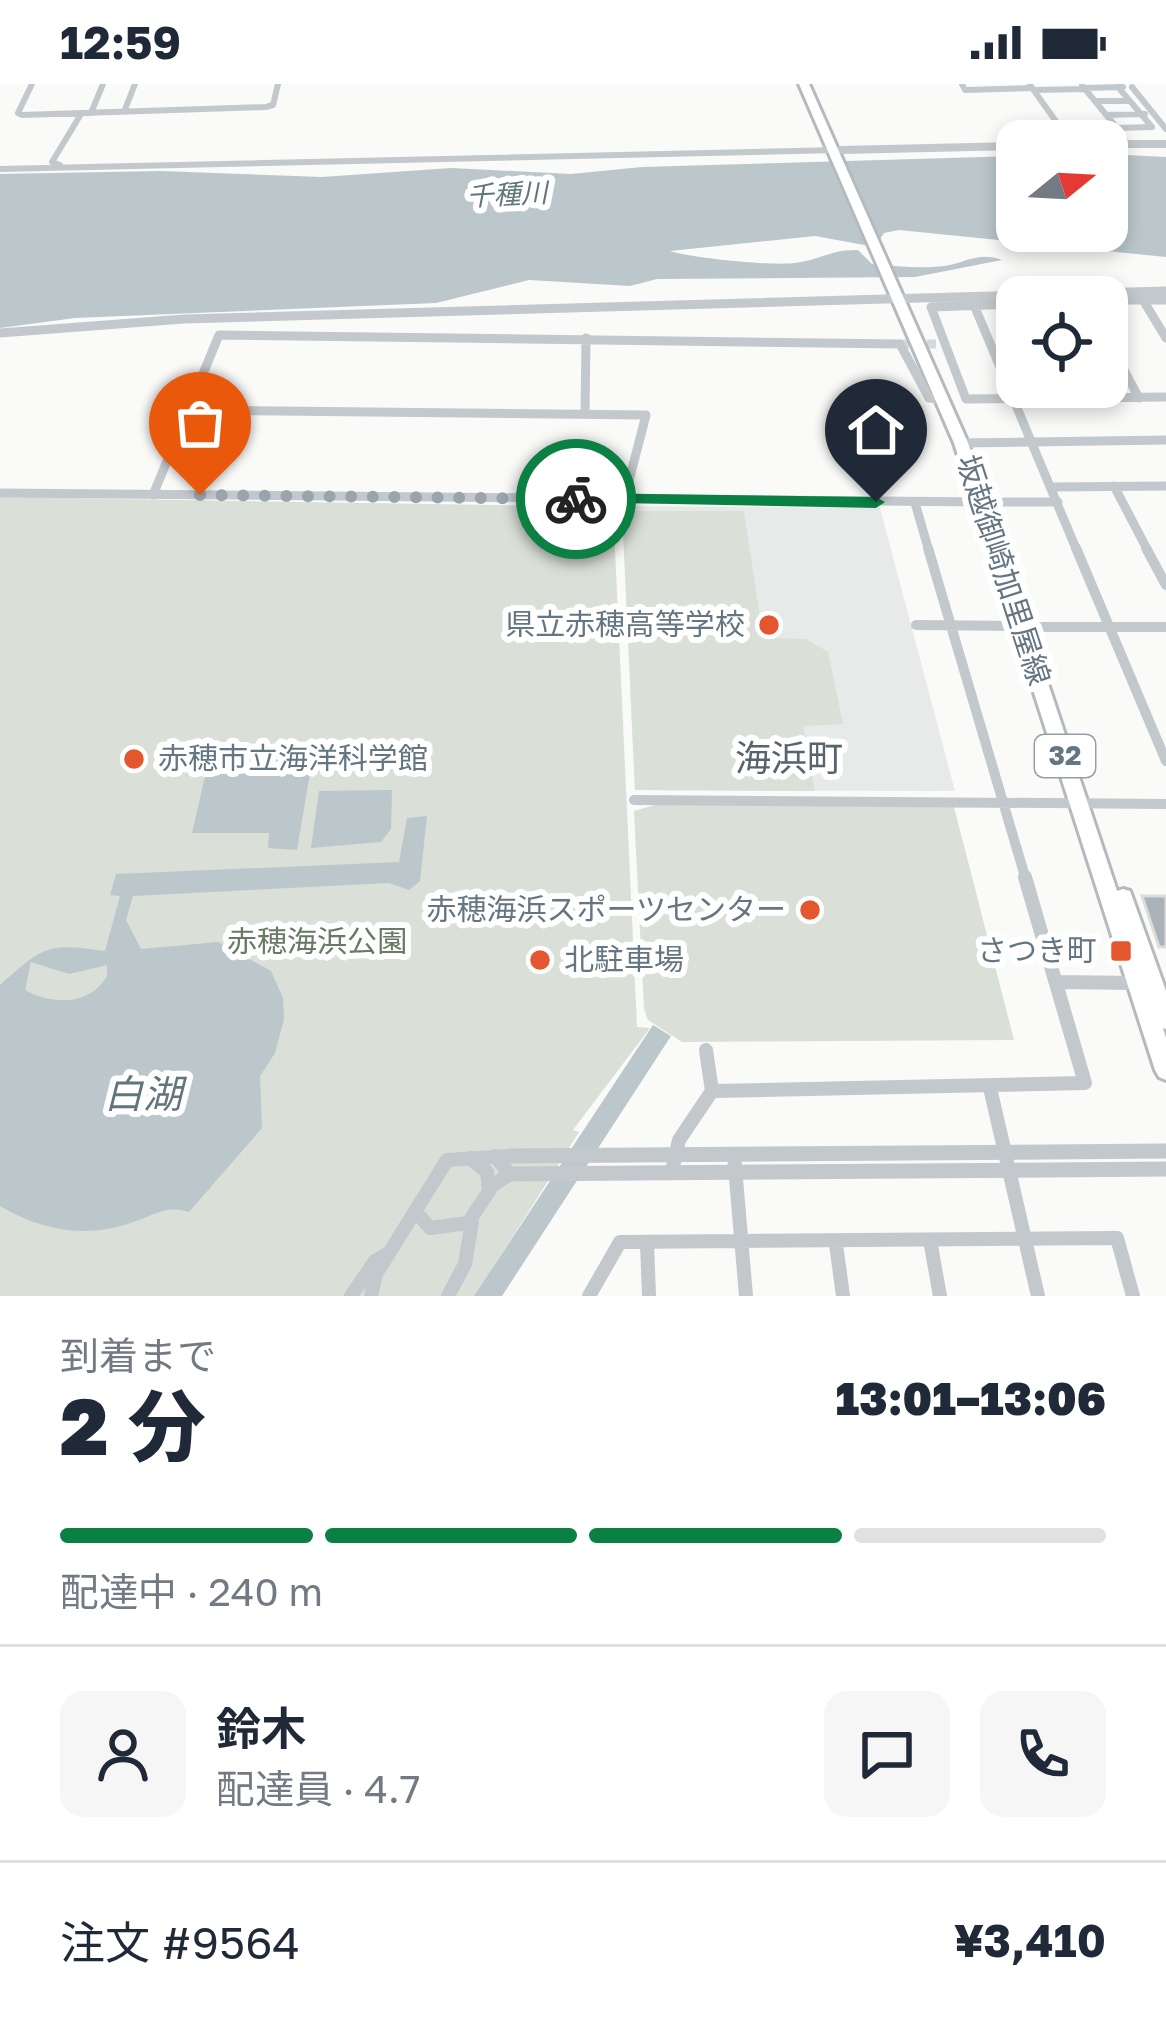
<!DOCTYPE html>
<html lang="ja">
<head>
<meta charset="utf-8">
<style>
  :root { --surface:#fff; --page:#f6f6f7; --text:#1f2937; --muted:#747a83; --line:#e0e1e3; --accent:#0b8043 }
  body { margin:0; font-family:"Golos Text","Noto Sans JP",sans-serif; background:var(--page); color:var(--text); height:100vh; display:flex; flex-direction:column; font-size:45px; white-space:nowrap }
  * { box-sizing:border-box; margin:0 }
  p { font-size:39px; color:var(--muted) }
  .icon { flex:none; width:66px; height:66px; fill:none; stroke:currentColor; stroke-width:2; stroke-linecap:round; stroke-linejoin:round }
  .map { position:relative; height:1212px; overflow:hidden }
  .panel { display:flex; flex-direction:column; background:var(--surface); flex:1 }
  .panel>* { flex:none }
  .needle { width:78px; rotate:72deg }
  .tools { position:absolute; left:996px; top:36px; display:grid; gap:24px }
  .tools a { display:grid; place-items:center; width:132px; height:132px; border-radius:24px; background:var(--surface); box-shadow:0 6px 18px #0003; font-size:60px }
  .pin { position:absolute; display:grid; place-items:center; width:102px; height:102px; color:#fff; margin:-123px -51px; border-radius:50% 50% 50% 0; rotate:-45deg; box-shadow:0 0 12px #0007 }
  .pin .icon { rotate:45deg }
  .courier { position:absolute; display:grid; place-items:center; width:120px; height:120px; margin:-60px; border:9px solid #0b8043; border-radius:50%; background:#fff; color:#222; box-shadow:0 3px 15px #0007 }
  .summary em { font-style:normal; font-weight:800 }
  .summary div { display:flex; flex-direction:column-reverse }
  .summary { display:flex; align-items:center; justify-content:space-between; height:204px; padding:0 60px }
  h1 { font-size:78px; font-weight:800; line-height:90px }
  .bar { display:grid; grid-template-columns:repeat(4,1fr); gap:18px 12px; align-content:center; height:144px; padding:0 60px }
  .bar i { height:15px; border-radius:9px; background:var(--line) }
  .bar .on { background:var(--accent) }
  .bar p { grid-column:span 4 }
  .line { display:flex; align-items:center; gap:30px; padding:0 60px; border-top:3px solid var(--line) }
  .line div { flex:1 }
  .round { display:grid; place-items:center; flex:none; width:126px; height:126px; border-radius:24px; background:var(--page) }
  .status { display:flex; justify-content:space-between; align-items:center; height:84px; padding:0 60px; background:var(--surface); direction:ltr }
  .status svg { height:33px; fill:currentColor }
  .map>svg:first-child { display:block }
</style>
</head>
<body>
<div class="status"><b>12:59</b><svg viewBox="0 0 49 12"><path d="M0 12V9h3v3zM5 12V6h3v6zM10 12V3h3v9zM15 12V0h3v12zM26 1h20v11H26zM47 4h2v5h-2z"/></svg></div>
<div class="map">
<svg width="1166" height="1212" viewBox="0 0 1166 1212">
  <rect width="100%" height="100%" fill="#fafaf8"/>
  <path fill="#e8e9e9" d="M 622,422 L 880,424 L 955,707 L 635,706 Z"/>
  <path fill="#dadfd7" d="M 0,413 L 613,423 L 637,943 L 650,944 L 573,1046 L 579,1048 L 475,1212 L 0,1212 Z
    M 622,427 L 744,427 L 763,554 L 806,555 L 828,568 L 843,640 L 803,642 L 815,707 L 635,706 Z
    M 662,719 L 954,723 L 1014,956 L 682,958 L 648,936 L 644,925 L 634,727 Z"/>
  <path fill="#bbc7cb" fill-rule="evenodd" d="M 1107,70 L 1166,73 L 1166,173 L 899,146 L 884,149 L 875,163 L 815,152 L 670,167 C 692,174 770,182 795,179 C 820,176 832,165 858,166 L 872,180 C 896,182 921,185 944,182 C 965,179 979,167 1002,176 L 915,193 L 657,195 L 630,202 L 529,196 L 436,219 L 75,234 L 0,244 L 0,90 L 161,87 L 322,93 L 451,84 L 571,90 L 642,83 L 1017,72 L 1017,147 L 1107,147 Z
    M 210,671 L 313,671 L 297,766 L 268,764 L 269,749 L 192,749 Z
    M 392,706 L 391,745 L 381,758 L 311,764 L 319,707 Z
    M 427,732 L 420,797 L 409,806 L 389,799 L 133,812 L 126,836 L 141,865 L 218,858 L 271,887 L 283,914 L 284,935 L 275,969 L 260,992 L 262,1044 L 189,1128 C 168,1122 163,1127 144,1134 C 93,1155 47,1150 0,1122 L 0,901 C 45,861 47,859 105,867 L 120,812 L 110,811 L 116,790 L 399,778 L 407,734 ZM 31,878 L 69,890 L 107,881 L 107,892 C 90,922 52,921 25,906 Z
    M 653,941 L 671,952 L 502,1212 L 474,1212 Z"/>
  <path fill="#aab3b9" stroke="#dcdcda" stroke-width="3" d="M 1142,812 L 1166,812 L 1166,863 L 1159,863 Z"/>
  <g fill="none" stroke-linecap="round" stroke-linejoin="round">
    <path stroke="#d5d9db" stroke-width="9" stroke-dasharray="9 4.5" stroke-linecap="butt" d="M 900,260 L 938,260"/>
    <g stroke="#b5babe" stroke-width="6">
      <path id="primary" d="M 799,0 L 809,0 L 968,359 L 1117,807 L 1123,805 L 1130,807 L 1166,907 L 1166,945 L 1163,944 L 1166,954 L 1166,996 L 1159,993 L 1155,986 L 954,359 Z"/>
    </g>
    <path stroke="#c3c8cc" stroke-width="6" d="M 32,0 L 18,29 L 22,31 L 266,23 L 273,21 L 278,0
      M 962,0 L 965,6 L 1032,4
      M 1030,1 L 1070,57
      M 1132,3 L 1166,45
      M 1084,4 L 1123,3
      M 1085,5 L 1117,44 L 1152,43 L 1118,3
      M 1034,6 L 1085,5 L 1082,1
      M 1095,17 L 1129,17
      M 124,28 L 135,0
      M 91,29 L 103,0
      M 1106,31 L 1145,30
      M 1095,57 L 1125,56 L 1117,44
      M 60,81 L 52,78 L 81,30
      M 0,85 L 838,66"/>
    <path stroke="#c3c8cc" stroke-width="9" d="M 1107,216 L 1166,216
      M 1143,216 L 1166,254
      M 1017,220 L 931,223 L 966,315 L 1166,313
      M 974,221 L 1077,467
      M 0,249 L 184,235 L 1166,207
      M 1107,254 L 1139,314
      M 189,326 L 646,331 L 624,416
      M 585,329 L 586,254
      M 1114,402 L 1148,467
      M 1052,403 L 1166,402
      M 153,411 L 219,251 L 900,260 L 929,314 L 942,315
      M 991,418 L 1058,418
      M 915,419 L 929,467"/>
    <path stroke="#c3c8cc" stroke-width="10" d="M 928,464 L 1026,796
      M 1076,464 L 1166,677
      M 1146,464 L 1166,501
      M 916,541 L 1023,542
      M 1033,543 L 1166,543
      M 634,716 L 1166,720"/>
    <path stroke="#c3c8cc" stroke-width="14" d="M 1057,898 L 1137,899
      M 706,966 L 712,1007
      M 990,1004 L 1038,1212
      M 734,1071 L 746,1212
      M 470,1074 L 487,1088 L 489,1107
      M 672,1087 L 679,1056 L 712,1007 L 1085,999 L 1025,793
      M 416,1128 L 430,1144 L 468,1139 L 493,1101 L 510,1090 L 495,1072
      M 930,1156 L 940,1212
      M 647,1159 L 649,1212
      M 836,1160 L 843,1212
      M 351,1212 L 375,1177 L 387,1170
      M 371,1212 L 376,1190 L 447,1076 L 510,1072
      M 448,1212 L 465,1180 L 472,1138
      M 589,1212 L 620,1158 L 1117,1154 L 1133,1212"/>
    <path stroke="#c3c8cc" stroke-width="8" d="M 1107,60 L 1166,60
      M 841,66 L 1017,62"/>
    <path stroke="#c3c8cc" stroke-width="9" d="M 961,359 L 1166,356
      M 0,409 L 991,418"/>
    <path stroke="#c3c8cc" stroke-width="15" d="M 510,1072 L 1166,1067
      M 510,1090 L 1166,1085"/>
    <use href="#primary" fill="#fff" fill-rule="evenodd"/>
  </g>
  <path fill="#0b8043" d="M 576,409 L 876,413 L 885,418 L 876,424 L 570,418 Z"/>
  <g fill="none" stroke-linecap="round" stroke-linejoin="round">
    <path stroke="#99a4ac" stroke-width="12" stroke-dasharray="0 21.6" d="M 200,411 L 576,415"/>
  </g>
  <g fill="#e4572e" stroke="#fff" stroke-width="4.5">
    <circle cx="769" cy="541" r="12"/>
    <circle cx="134" cy="675" r="12"/>
    <circle cx="810" cy="826" r="12"/>
    <rect x="1109" y="855" width="24" height="24" rx="6"/>
    <circle cx="540" cy="876" r="12"/>
  </g>
  <g text-anchor="middle" stroke-width="12" stroke-linejoin="round" paint-order="stroke">
    <g font-size="27" font-style="italic" fill="#60757c" stroke="#fff">
      <text transform="translate(507 111) rotate(-3)" y="9">千種川</text>
    </g>
    <rect fill="#fff" stroke="#939fa8" stroke-width="3" x="1035" y="651" width="60" height="42" rx="9"/>
    <g font-size="27" font-weight="bold" fill="#657683">
      <text x="1065" y="681">32</text>
    </g>
    <g font-size="30" fill="#657683" stroke="#fff">
      <text transform="translate(1003 486) rotate(72)" y="10">坂越御崎加里屋線</text>
    </g>
    <g font-size="30" fill="#657683" stroke="#fff" text-anchor="end">
      <text x="745" y="551">県立赤穂高等学校</text>
      <text x="158" y="685" text-anchor="start">赤穂市立海洋科学館</text>
      <text x="786" y="836">赤穂海浜スポーツセンター</text>
      <text x="1097" y="877">さつき町</text>
      <text x="564" y="886" text-anchor="start">北駐車場</text>
    </g>
    <g font-size="30" fill="#687a64" stroke="#fff">
      <text x="317" y="868">赤穂海浜公園</text>
    </g>
    <g font-size="36" fill="#57646e" stroke="#fff">
      <text x="789" y="687">海浜町</text>
    </g>
    <g font-size="39" font-style="italic" fill="#60757c" stroke="#fff">
      <text x="143" y="1024">白湖</text>
    </g>
  </g>
</svg>
<div class="tools">
<a><svg class="needle" viewBox="-14 -14 28 28"><path d="M0-13l5 13h-10z" fill="#e53935"/><path d="M0 13l5-13h-10z" fill="#747a83"/></svg></a>
<a><svg class="icon" aria-label="locate" viewBox="0 0 24 24"><circle cx="12" cy="12" r="6"/><path d="M12 2v4M12 18v4M2 12h4M18 12h4"/></svg></a>
</div>
<div class="pin" style="left:200px;top:411px;background:#ea580c"><svg class="icon" aria-label="bag" viewBox="0 0 24 24"><path d="M5 8h14l-1 12H6zM9 8a3 3 0 0 1 6 0"/></svg></div>
<div class="pin" style="left:876px;top:418px;background:#1f2937"><svg class="icon" aria-label="home" viewBox="0 0 24 24"><path d="M3 11l9-7 9 7M6 9v11h12V9"/></svg></div>
<div class="courier" style="left:576px;top:415px"><svg class="icon" aria-label="bike" viewBox="0 0 24 24"><circle cx="6" cy="16" r="4"/><circle cx="18" cy="16" r="4"/><path d="M6 16l4-8h5l3 8M10 8l3 8H6M13 5h3"/></svg></div>
</div>
<section class="panel">
<div class="summary"><div><h1>2 分</h1><p>到着まで</p></div><em>13:01–13:06</em></div>
<div class="bar"><i class="on"></i><i class="on"></i><i class="on"></i><i></i><p>配達中 · 240 m</p></div>
<div class="line" style="height:216px"><a class="round"><svg class="icon" aria-label="person" viewBox="0 0 24 24"><circle cx="12" cy="8" r="4"/><path d="M4 21q1-7 8-7t8 7"/></svg></a><div><b>鈴木</b><p>配達員 · 4.7</p></div><a class="round"><svg class="icon" aria-label="chat" viewBox="0 0 24 24"><path d="M4 5h16v11H9l-5 4z"/></svg></a><a class="round"><svg class="icon" aria-label="phone" viewBox="0 0 24 24"><path d="M5 4h4l2 5-3 2q2 4 5 5l2-3 5 2v4C11 20 4 13 5 4z"/></svg></a></div>
<div class="line" style="height:156px"><div>注文 #9564</div><b>¥3,410</b></div>
</section>
</body>
</html>
